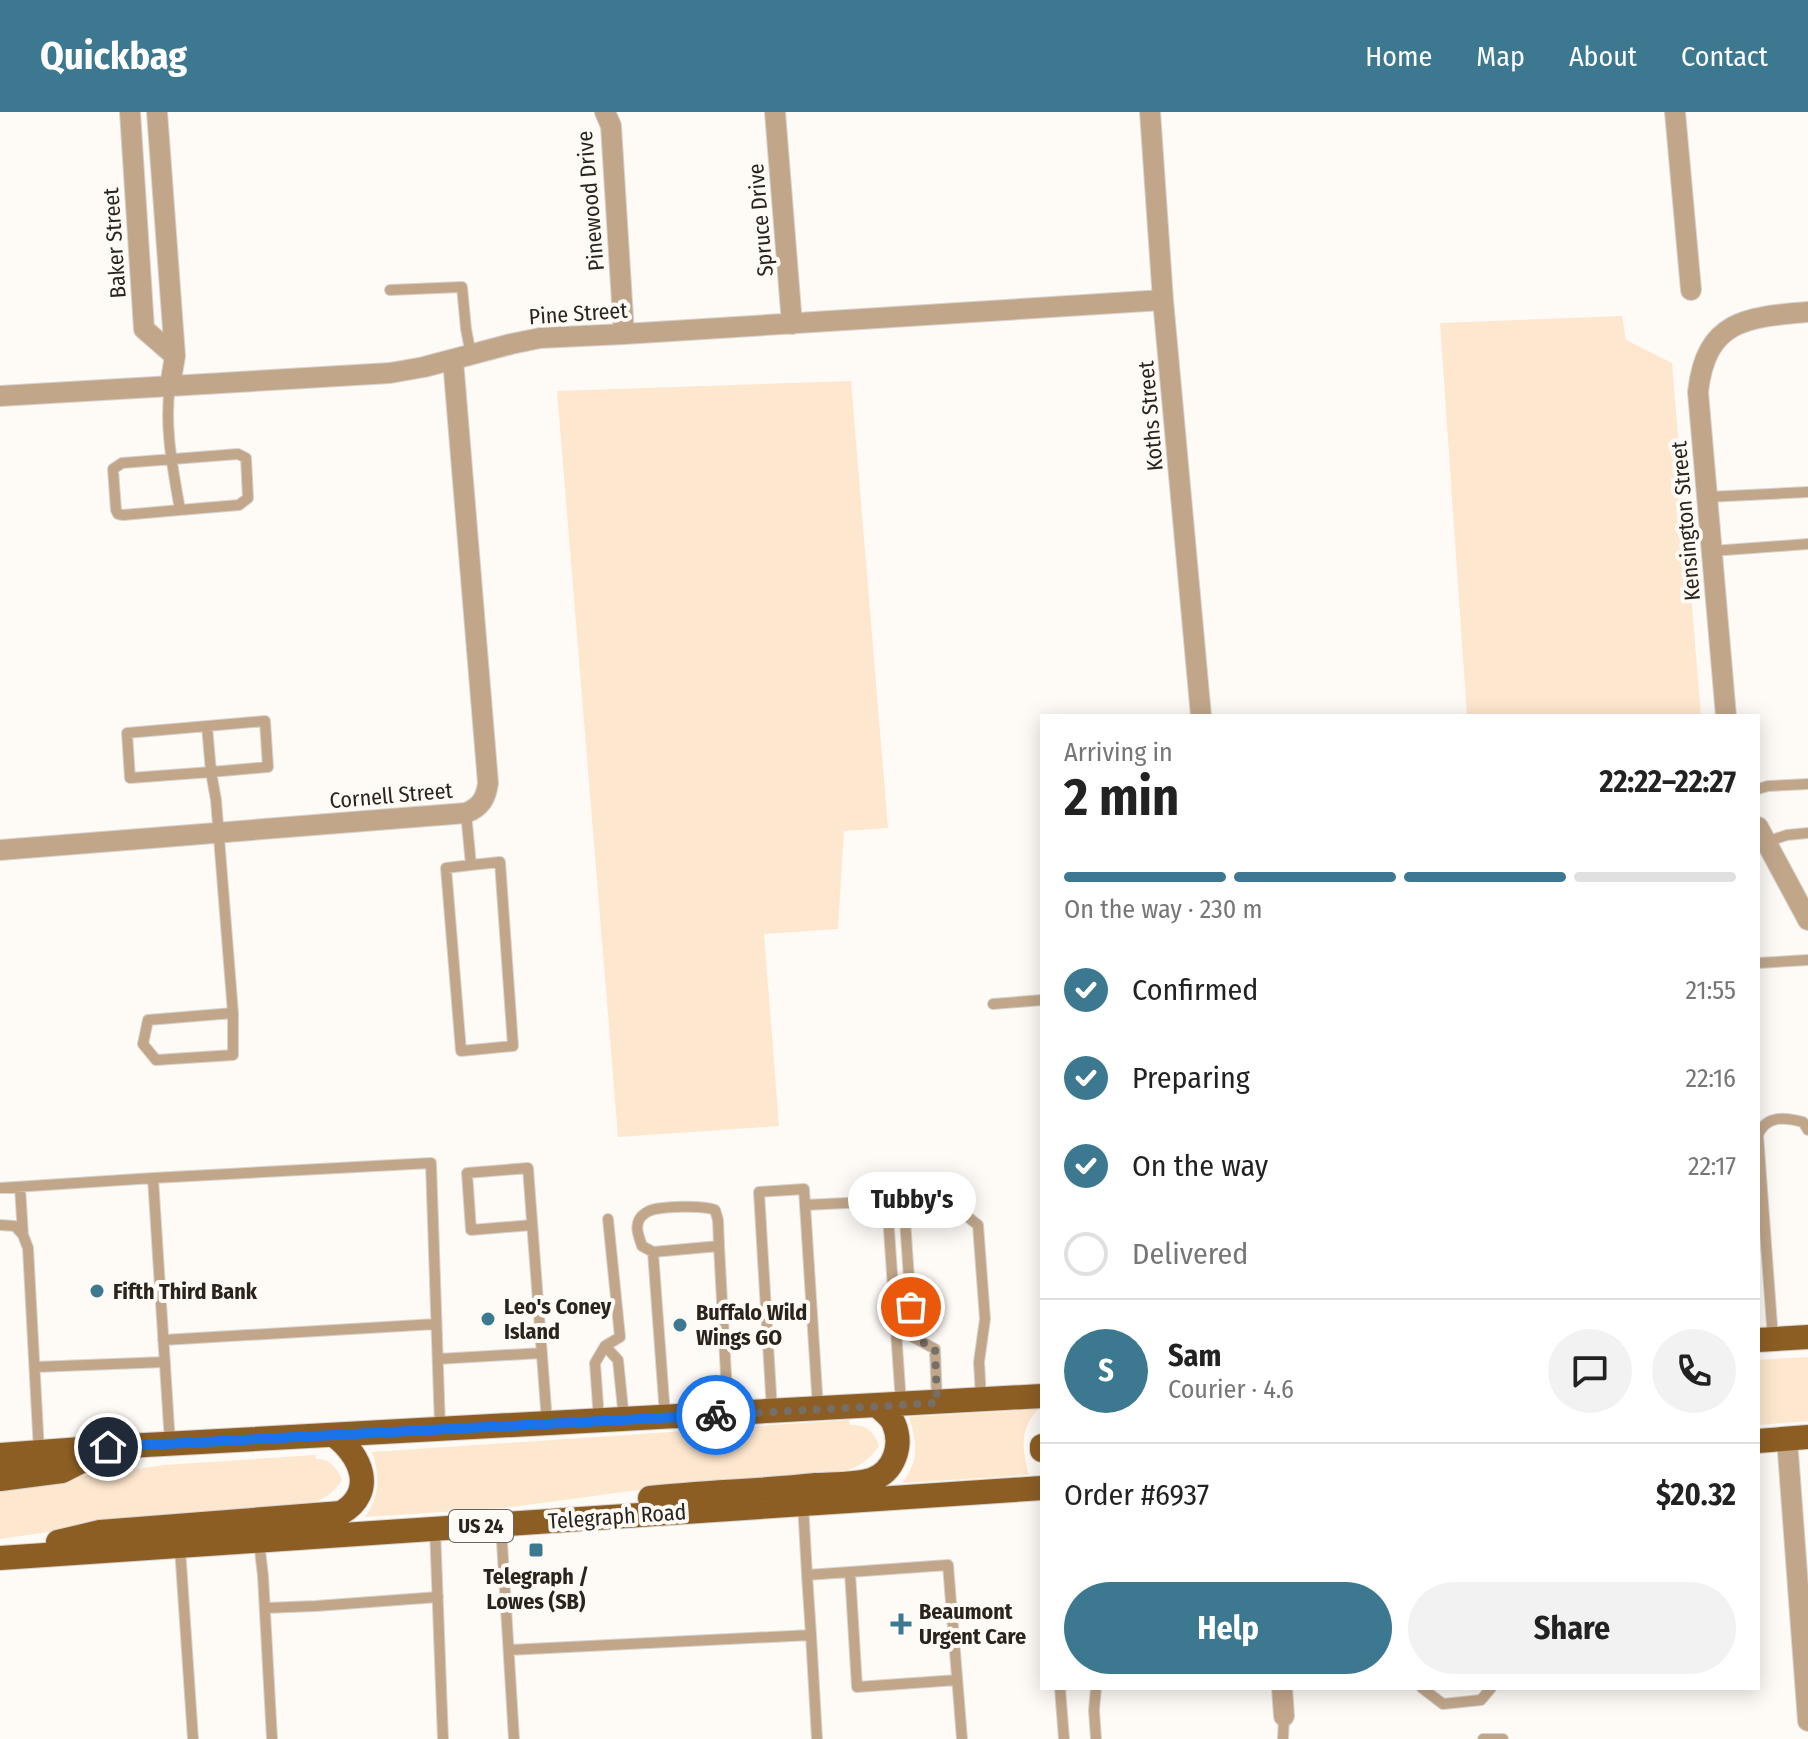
<!DOCTYPE html>
<html lang="en">
<head>
<meta charset="utf-8">
<style>
  :root { --surface:#fff; --page:#f2f2f2; --text:#222; --muted:#767676; --line:#e0e0e0; --accent:#3c7990 }
  body { margin:0; font-family:"Fira Sans Condensed",sans-serif; background:var(--page); color:var(--text); height:100vh; display:flex; flex-direction:column; font-size:30px; white-space:nowrap }
  * { box-sizing:border-box; margin:0 }
  p { font-size:26px; color:var(--muted) }
  .icon { flex:none; width:44px; height:44px; fill:none; stroke:currentColor; stroke-width:2; stroke-linecap:round; stroke-linejoin:round }
  .map { position:relative; flex:1; overflow:hidden }
  .drawer { position:absolute; left:1040px; top:602px; width:720px; height:976px; display:flex; flex-direction:column; background:var(--surface); border-radius:0px; box-shadow:0 4px 20px #0003 }
  .drawer>* { flex:none }
  .pin { position:absolute; display:grid; place-items:center; width:68px; height:68px; color:#fff; margin:-34px; border:4px solid #fff; border-radius:50%; box-shadow:0 2px 8px #0007 }
  .courier { position:absolute; display:grid; place-items:center; width:80px; height:80px; margin:-40px; border:6px solid #1a73e8; border-radius:50%; background:#fff; color:#222; box-shadow:0 2px 10px #0007 }
  .bubble { position:absolute; height:56px; border-radius:28px; background:var(--surface); box-shadow:0 4px 20px #0003; font-size:26px; font-weight:700; line-height:56px; text-align:center }
  .head em { font-style:normal; font-weight:700 }
  .head div { display:flex; flex-direction:column-reverse }
  .head { display:flex; align-items:center; justify-content:space-between; height:136px; padding:0 24px }
  h1 { font-size:52px; font-weight:700; line-height:60px }
  .bar { display:grid; grid-template-columns:repeat(4,1fr); gap:12px 8px; align-content:center; height:96px; padding:0 24px }
  .bar i { height:10px; border-radius:6px; background:var(--line) }
  .bar .selected { background:var(--accent) }
  .bar p { grid-column:span 4 }
  .line { display:flex; align-items:center; gap:20px; padding:0 24px; border-top:2px solid var(--line) }
  .line div { flex:1 }
  .round { display:grid; place-items:center; flex:none; width:84px; height:84px; border-radius:42px; background:var(--page) }
  ol { padding:0 24px; list-style:none }
  li { display:flex; align-items:center; gap:24px; height:88px }
  li p { margin-inline-start:auto }
  li .icon { padding:8px; border-radius:50%; background:var(--accent); color:#fff; stroke-width:4 }
  li:last-child { color:var(--muted) }
  li i { width:44px; height:44px; border:4px solid var(--line); border-radius:50% }
  .primary-button { display:flex; gap:16px; margin-top:auto; padding:16px 24px }
  .primary-button a { flex:1; height:92px; border-radius:48px; background:var(--accent); color:#fff; font-size:32px; font-weight:700; line-height:92px; text-align:center }
  .primary-button a+a { background:var(--page); color:var(--text) }
  header { display:flex; align-items:center; gap:48px; box-sizing:border-box; height:112px; padding:0 40px; background:var(--accent); color:#fff }
  header strong { font-size:38px }
  nav { display:flex; gap:44px; margin-inline-start:auto; font-size:28px }
  .map>svg:first-child { display:block }
</style>
</head>
<body>
<header>
<strong>Quickbag</strong>
<nav><a>Home</a><a>Map</a><a>About</a><a>Contact</a></nav>
</header>
<div class="map">
<svg width="1808" height="1627" viewBox="0 0 1808 1627">
  <rect width="100%" height="100%" fill="#fefaf6"/>
  <path fill="#fee7cf" d="M 1622,204 L 1626,228 L 1672,251 L 1701,604 L 1467,604 L 1440,211 Z
    M 851,269 L 888,716 L 844,719 L 838,817 L 764,822 L 779,1014 L 618,1025 L 557,279 Z
    M 1808,1245 L 1808,1309 L 1758,1313 L 1758,1248 Z
    M 1038,1297 C 1019,1319 1022,1336 1029,1363 L 902,1371 C 920,1348 917,1331 909,1305 Z
    M 849,1308 L 850,1313 C 866,1312 874,1319 879,1334 C 866,1352 853,1358 833,1362 L 832,1366 L 638,1378 L 504,1396 L 365,1405 C 380,1384 380,1364 372,1340 Z
    M 315,1343 L 316,1347 C 329,1346 337,1355 342,1368 C 334,1381 322,1388 308,1394 L 97,1413 L 0,1427 L 0,1373 L 26,1372 L 165,1353 Z"/>
  <g fill="none" stroke-linecap="round" stroke-linejoin="round">
    <g stroke="#d8d3cf" stroke-width="12">
      <path id="lane" d="M 390,178 L 462,175 L 466,217 L 471,243
        M 170,274 C 164,315 173,357 180,398 L 123,403 L 118,402 L 116,398 L 113,357 L 122,351 L 238,342 L 246,346 L 248,386 L 239,393 L 180,398
        M 1707,385 L 1808,380
        M 1712,439 L 1808,432
        M 207,614 L 211,660 L 268,655 L 265,609 L 127,621 L 130,666 L 211,660 L 216,688 L 233,901 L 233,943 L 156,948 L 143,932 L 148,908 L 233,901
        M 1758,677 L 1768,674 L 1808,672
        M 466,701 L 471,753 L 446,756 L 461,939 L 513,934 L 500,750 L 471,753
        M 1766,730 L 1787,723 L 1808,721
        M 1758,851 L 1808,848
        M 993,892 L 1042,888
        M 153,1066 L 431,1051 L 440,1315
        M 20,1075 L 23,1123
        M 0,1076 L 153,1066 L 170,1331
        M 805,1093 L 887,1089 L 901,1291
        M 0,1113 L 15,1114 L 23,1123 L 28,1136 L 39,1339
        M 532,1113 L 471,1118 L 467,1061 L 528,1056 L 547,1310
        M 653,1140 L 642,1134 C 639,1125 635,1116 639,1108 C 641,1104 645,1101 649,1099 C 660,1094 704,1093 715,1098 L 718,1108 L 719,1134
        M 1773,1227 L 1758,1023 C 1766,1003 1785,1005 1803,1010 L 1808,1018
        M 163,1228 L 436,1212
        M 605,1234 L 618,1248 L 624,1307
        M 438,1247 L 542,1241
        M 35,1255 L 165,1250
        M 937,1291 L 935,1237 L 913,1225 L 905,1108 L 964,1102 L 978,1113 L 985,1207 L 979,1250 L 981,1286
        M 772,1299 L 759,1080 L 804,1077 L 818,1296
        M 665,1303 L 653,1140 L 719,1134 L 728,1300
        M 599,1308 L 595,1251 L 605,1234 L 620,1225 L 608,1107
        M 803,1392 L 807,1463 L 948,1453 L 962,1627
        M 501,1414 L 514,1627
        M 435,1417 L 443,1627
        M 259,1430 L 263,1464 L 272,1627
        M 180,1436 L 193,1627
        M 850,1460 L 857,1575 L 957,1568
        M 265,1496 L 316,1494 L 438,1485
        M 811,1523 L 817,1627
        M 509,1538 L 811,1523 L 807,1463
        M 1060,1576 L 1064,1627
        M 1422,1576 L 1443,1592 L 1481,1588 L 1491,1576
        M 1096,1627 L 1094,1598 L 1096,1576
        M 1283,1627 L 1284,1604
        M 1483,1627 L 1503,1627"/>
    </g>
    <g stroke="#d8d3cf" stroke-width="22">
      <path id="street" d="M 130,0 L 144,217 L 175,244
        M 157,0 L 175,244 L 170,274
        M 605,0 L 611,14 L 624,222
        M 775,0 L 792,212
        M 1150,0 L 1163,188 L 1201,604
        M 1675,0 L 1691,178
        M 0,284 L 390,261 L 424,255 L 511,232 L 540,226 L 624,222 L 1163,188
        M 1726,604 L 1698,280 C 1706,208 1746,205 1808,200
        M 1758,715 L 1808,808
        M 0,738 L 466,701 C 481,695 486,686 488,671 L 453,248
        M 1787,1327 L 1808,1609
        M 1282,1576 L 1284,1604"/>
    </g>
    <g stroke="#d8d3cf" stroke-width="26">
      <path id="primary" d="M 1758,1228 L 1808,1225
        M 1758,1329 L 1808,1325
        M 1042,1334 L 1042,1338
        M 0,1343 L 108,1335 L 1042,1284
        M 0,1367 L 62,1359 L 99,1340
        M 650,1386 C 705,1380 761,1379 816,1373 C 833,1372 855,1373 871,1368 C 894,1360 903,1334 894,1312 C 891,1304 884,1300 878,1294
        M 58,1430 L 100,1420 L 341,1401 C 377,1380 361,1343 334,1323
        M 0,1446 L 1042,1376"/>
    </g>
    <use href="#lane" stroke="#c1a68a" stroke-width="10"/>
    <use href="#street" stroke="#c1a68a" stroke-width="20"/>
    <use href="#primary" stroke="#8d5e24" stroke-width="24"/>
  </g>
  <g fill="none" stroke-linecap="round" stroke-linejoin="round">
    <path stroke="#756f68" stroke-width="8" stroke-dasharray="0 14.4" d="M 716,1303 L 937,1291 L 935,1237 L 913,1225 L 911,1195"/>
    <path stroke="#1a73e8" stroke-width="10" d="M 108,1335 L 716,1303"/>
  </g>
  <g fill="#3c7990" stroke="#fefaf6" stroke-width="3">
    <circle cx="97" cy="1179" r="8"/>
    <circle cx="488" cy="1207" r="8"/>
    <circle cx="680" cy="1213" r="8"/>
    <rect x="528" y="1430" width="16" height="16" rx="4"/>
    <path d="M897 1500h8v8h8v8h-8v8h-8v-8h-8v-8h8z"/>
  </g>
  <g text-anchor="middle" stroke-width="8" stroke-linejoin="round" paint-order="stroke">
    <rect fill="#fefaf6" stroke="#6a645d" stroke-width="2" x="449" y="1398" width="64" height="32" rx="6"/>
    <g font-size="20" font-weight="bold" fill="#2b241c">
      <text x="481" y="1421">US 24</text>
    </g>
    <g font-size="22" fill="#2b241c" stroke="#fefaf6">
      <text transform="translate(590 89) rotate(-95)" y="8">Pinewood Drive</text>
      <text transform="translate(760 108) rotate(-95)" y="8">Spruce Drive</text>
      <text transform="translate(114 131) rotate(-94)" y="8">Baker Street</text>
      <text transform="translate(578 201) rotate(-4)" y="8">Pine Street</text>
      <text transform="translate(1150 304) rotate(-95)" y="8">Koths Street</text>
      <text transform="translate(1685 409) rotate(-95)" y="8">Kensington Street</text>
      <text transform="translate(391 683) rotate(-5)" y="8">Cornell Street</text>
      <text transform="translate(617 1404) rotate(-4)" y="8">Telegraph Road</text>
    </g>
    <g font-size="22" font-weight="bold" fill="#2b241c" stroke="#fefaf6" text-anchor="start">
      <text x="113" y="1187">Fifth Third Bank</text>
      <text x="504" y="1202">Leo's Coney<tspan x="504" dy="25">Island</tspan></text>
      <text x="696" y="1208">Buffalo Wild<tspan x="696" dy="25">Wings GO</tspan></text>
      <text x="536" y="1472" text-anchor="middle">Telegraph /<tspan x="536" dy="25">Lowes (SB)</tspan></text>
      <text x="919" y="1507">Beaumont<tspan x="919" dy="25">Urgent Care</tspan></text>
    </g>
  </g>
</svg>
<div class="pin" style="left:911px;top:1195px;background:#ea580c"><svg class="icon" aria-label="bag" viewBox="0 0 24 24"><path d="M5 8h14l-1 12H6zM9 8a3 3 0 0 1 6 0"/></svg></div>
<div class="pin" style="left:108px;top:1335px;background:#1f2937"><svg class="icon" aria-label="home" viewBox="0 0 24 24"><path d="M3 11l9-7 9 7M6 9v11h12V9"/></svg></div>
<div class="courier" style="left:716px;top:1303px"><svg class="icon" aria-label="bike" viewBox="0 0 24 24"><circle cx="6" cy="16" r="4"/><circle cx="18" cy="16" r="4"/><path d="M6 16l4-8h5l3 8M10 8l3 8H6M13 5h3"/></svg></div>
<div class="bubble" style="left:848px;top:1060px;width:128px">Tubby's</div>
<section class="drawer">
<div class="head"><div><h1>2 min</h1><p>Arriving in</p></div><em>22:22–22:27</em></div>
<div class="bar"><i class="selected"></i><i class="selected"></i><i class="selected"></i><i></i><p>On the way · 230 m</p></div>
<ol>
<li><svg class="icon" aria-label="check" viewBox="0 0 24 24"><path d="M5 12l5 5 9-10"/></svg>Confirmed<p>21:55</p></li>
<li><svg class="icon" aria-label="check" viewBox="0 0 24 24"><path d="M5 12l5 5 9-10"/></svg>Preparing<p>22:16</p></li>
<li><svg class="icon" aria-label="check" viewBox="0 0 24 24"><path d="M5 12l5 5 9-10"/></svg>On the way<p>22:17</p></li>
<li><i></i>Delivered</li>
</ol>
<div class="line" style="height:144px"><b class="round" style="background:var(--accent);color:#fff">S</b><div><b>Sam</b><p>Courier · 4.6</p></div><a class="round"><svg class="icon" aria-label="chat" viewBox="0 0 24 24"><path d="M4 5h16v11H9l-5 4z"/></svg></a><a class="round"><svg class="icon" aria-label="phone" viewBox="0 0 24 24"><path d="M5 4h4l2 5-3 2q2 4 5 5l2-3 5 2v4C11 20 4 13 5 4z"/></svg></a></div>
<div class="line" style="height:104px"><div>Order #6937</div><b>$20.32</b></div>
<div class="primary-button"><a>Help</a><a>Share</a></div>
</section>
</div>
</body>
</html>
